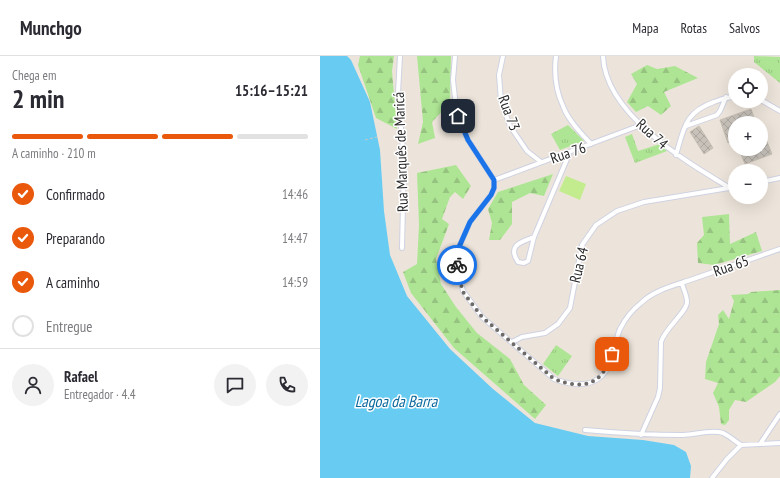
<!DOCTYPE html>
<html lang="pt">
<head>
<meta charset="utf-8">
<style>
  :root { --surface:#fff; --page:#f2f2f3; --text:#2b2b33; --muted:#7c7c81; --line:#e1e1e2; --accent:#ea580c }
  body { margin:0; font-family:"PT Sans Narrow",sans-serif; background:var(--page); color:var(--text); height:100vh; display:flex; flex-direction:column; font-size:15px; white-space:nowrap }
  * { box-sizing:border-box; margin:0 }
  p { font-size:13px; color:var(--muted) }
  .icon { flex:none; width:22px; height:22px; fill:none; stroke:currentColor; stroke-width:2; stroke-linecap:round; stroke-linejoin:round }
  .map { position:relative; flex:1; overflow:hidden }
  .side { display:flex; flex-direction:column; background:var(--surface); width:320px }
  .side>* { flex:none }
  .tools { position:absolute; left:408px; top:12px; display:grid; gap:8px }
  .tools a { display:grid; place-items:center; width:40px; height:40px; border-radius:50%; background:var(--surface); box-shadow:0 4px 16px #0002; font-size:20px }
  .pin { position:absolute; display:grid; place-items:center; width:34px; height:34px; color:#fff; margin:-17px; border-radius:8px; box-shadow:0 2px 6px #0006 }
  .courier { position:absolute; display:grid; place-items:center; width:40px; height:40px; margin:-20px; border:3px solid #1a73e8; border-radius:50%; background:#fff; color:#222; box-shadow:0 1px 5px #0007 }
  .headline em { font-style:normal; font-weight:800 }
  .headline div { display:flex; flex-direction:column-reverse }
  .headline { display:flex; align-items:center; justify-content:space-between; height:68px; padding:0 12px }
  h1 { font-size:26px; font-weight:800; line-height:30px }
  .bar { display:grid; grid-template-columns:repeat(4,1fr); gap:6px 4px; align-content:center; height:48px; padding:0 12px }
  .bar i { height:5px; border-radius:3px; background:var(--line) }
  .bar .on { background:var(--accent) }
  .bar p { grid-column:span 4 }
  .line { display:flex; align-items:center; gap:10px; padding:0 12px; border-top:1px solid var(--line) }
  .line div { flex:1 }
  .round { display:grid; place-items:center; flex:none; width:42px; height:42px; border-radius:21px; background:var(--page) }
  ol { padding:0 12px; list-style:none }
  li { display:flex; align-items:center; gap:12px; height:44px }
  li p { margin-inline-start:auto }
  li .icon { padding:4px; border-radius:50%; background:var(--accent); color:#fff; stroke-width:4 }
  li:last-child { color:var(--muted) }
  li i { width:22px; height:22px; border:2px solid var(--line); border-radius:50% }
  header { display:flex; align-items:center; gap:24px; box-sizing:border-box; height:56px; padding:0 20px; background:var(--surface); border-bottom:1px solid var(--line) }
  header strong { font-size:19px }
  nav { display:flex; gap:22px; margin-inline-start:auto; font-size:14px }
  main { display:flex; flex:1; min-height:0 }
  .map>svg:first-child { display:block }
</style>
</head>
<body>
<header>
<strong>Munchgo</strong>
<nav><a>Mapa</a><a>Rotas</a><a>Salvos</a></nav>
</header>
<main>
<section class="side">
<div class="headline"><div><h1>2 min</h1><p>Chega em</p></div><em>15:16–15:21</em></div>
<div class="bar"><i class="on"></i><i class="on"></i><i class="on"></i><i></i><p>A caminho · 210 m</p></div>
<ol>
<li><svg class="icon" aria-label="check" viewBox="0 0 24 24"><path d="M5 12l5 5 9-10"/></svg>Confirmado<p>14:46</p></li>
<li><svg class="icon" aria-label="check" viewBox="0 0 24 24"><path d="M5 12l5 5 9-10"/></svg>Preparando<p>14:47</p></li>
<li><svg class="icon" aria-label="check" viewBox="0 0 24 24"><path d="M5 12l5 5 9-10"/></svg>A caminho<p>14:59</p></li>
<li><i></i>Entregue</li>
</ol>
<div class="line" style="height:72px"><a class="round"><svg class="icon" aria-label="person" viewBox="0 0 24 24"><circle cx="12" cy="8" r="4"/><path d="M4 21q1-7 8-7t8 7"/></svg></a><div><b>Rafael</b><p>Entregador · 4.4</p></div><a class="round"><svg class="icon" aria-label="chat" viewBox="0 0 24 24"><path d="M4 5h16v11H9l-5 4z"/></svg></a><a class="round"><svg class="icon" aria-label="phone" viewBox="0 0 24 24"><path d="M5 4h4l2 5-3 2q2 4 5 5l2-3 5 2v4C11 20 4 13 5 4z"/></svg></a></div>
</section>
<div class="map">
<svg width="460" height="422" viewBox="0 0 460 422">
  <defs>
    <pattern id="grass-tufts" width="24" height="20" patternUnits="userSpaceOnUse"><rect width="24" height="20" fill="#aee594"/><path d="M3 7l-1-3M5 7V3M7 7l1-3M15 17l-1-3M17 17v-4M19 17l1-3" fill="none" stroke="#96c480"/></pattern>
    <pattern id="forest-firs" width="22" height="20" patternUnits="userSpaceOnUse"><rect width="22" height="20" fill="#aee594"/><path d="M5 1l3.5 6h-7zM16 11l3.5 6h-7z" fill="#96c480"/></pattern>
    <pattern id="building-cross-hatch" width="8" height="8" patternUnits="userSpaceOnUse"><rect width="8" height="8" fill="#c7c1ba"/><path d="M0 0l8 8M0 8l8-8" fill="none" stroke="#aba6a0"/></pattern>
  </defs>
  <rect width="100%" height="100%" fill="#ece4da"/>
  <path fill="url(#grass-tufts)" d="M 434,0 L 460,1 L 460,27 L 434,6 Z
    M 248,69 L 264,85 L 240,94 L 231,78 Z
    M 312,78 L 318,95 L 340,88 L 347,95 L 315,107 L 305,81 Z
    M 236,289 L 252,300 L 238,320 L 223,308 Z"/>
  <path fill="url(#forest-firs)" d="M 40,0 L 74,0 L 72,15 L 77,73 L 56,62 L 38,9 Z
    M 97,0 L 131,0 L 130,47 L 112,66 L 115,82 L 98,88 L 103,66 Z
    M 327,9 L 337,13 L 355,10 L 378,22 L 344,36 L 351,50 L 341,59 L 328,50 L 316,56 L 307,46 L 317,28 L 311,18 Z
    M 136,109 L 151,130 L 143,143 L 135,136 L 130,141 L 122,163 L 129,168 L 116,203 L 121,228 L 136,251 L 157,277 L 190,303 L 204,329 L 226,349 L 215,363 L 134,292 L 91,237 L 83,216 L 97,208 L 99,169 L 97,117 Z
    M 233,118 L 224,140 L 210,137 L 192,146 L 192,168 L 180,184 L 169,184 L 172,167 L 168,153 L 178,136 Z
    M 409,158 L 410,188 L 436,176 L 442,195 L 394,209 L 378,207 L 377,187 L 384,179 L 382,161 Z
    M 460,234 L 460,320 L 455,326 L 426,346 L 415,344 L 409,354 L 409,364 L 405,369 L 401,368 L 399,351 L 393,337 L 398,327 L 385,323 L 386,306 L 399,268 L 398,259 L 403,254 L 409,263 L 414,245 L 411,239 L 428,238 L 431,236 Z"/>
  <path fill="#c3ec8f" d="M 246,120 L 266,128 L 260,144 L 239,135 Z"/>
  <path fill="#68cbf2" d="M 0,0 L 27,0 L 31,4 L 50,46 L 60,94 L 64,155 L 70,199 L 87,240 L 130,293 L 173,333 L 215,367 L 268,380 L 323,384 L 354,389 L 366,396 L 371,410 L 370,422 L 0,422 Z"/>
  <path fill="url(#building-cross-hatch)" stroke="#c7c0b4" d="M 431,53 L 436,67 L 415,67 L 415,85 L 408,87 L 400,64 Z
    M 379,70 L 393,92 L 384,98 L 370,76 Z
    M 441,71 L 452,98 L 425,108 L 419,93 L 441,93 Z"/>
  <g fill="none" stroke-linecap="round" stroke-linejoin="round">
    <g stroke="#cfd2e2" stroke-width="6">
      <path id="street" d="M 80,0 L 78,37 L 84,106 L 82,192
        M 135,0 L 133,24 L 137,60 L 148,84 L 174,124 L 174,132 L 171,139 L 150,166 L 139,191 L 137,213 L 143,235 L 162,261 L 234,323 C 253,330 277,333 288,311 C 294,299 295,285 300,273 C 305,263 312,254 321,247 C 334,234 356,229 373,223 C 402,213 431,203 460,193
        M 183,0 L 179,19 L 181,45 L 190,70 L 207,95 L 221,106
        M 236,0 C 234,16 236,35 243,50 C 248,64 261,77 271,88
        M 283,0 C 285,58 365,105 410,132
        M 441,44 L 460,55
        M 366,70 L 397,59 L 400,55 L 406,41
        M 356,99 C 364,72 365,56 394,46 C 401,43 407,41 415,41
        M 174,124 L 321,69
        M 441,126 L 460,122
        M 214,181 C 201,186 187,189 198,206 L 204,207 L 208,205 L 214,181 L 250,96
        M 192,286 L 202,281 L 225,277 L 238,268 L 250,252 L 262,189 L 276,169 L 297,155 L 324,146 L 415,131
        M 265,374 C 298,377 330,379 363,379 C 376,379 390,373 403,377 C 409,380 415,385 421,389
        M 321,379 L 338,341 L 340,332 L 341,286 C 345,272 367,256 367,246 C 367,239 363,233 362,227
        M 440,388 L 460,358
        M 392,422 L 407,403 L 421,389 L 460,387"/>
    </g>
    <path stroke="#c7c7c7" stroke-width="1" stroke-dasharray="3 2" stroke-linecap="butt" d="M 45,84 L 57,81"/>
    <use href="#street" stroke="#fff" stroke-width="4"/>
  </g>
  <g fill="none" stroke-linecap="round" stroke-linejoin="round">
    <path stroke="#6d6a67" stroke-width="4" stroke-dasharray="0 7.2" d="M 137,209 L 137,213 L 143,236 L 162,261 L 234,323 C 264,334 281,330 292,298"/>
    <path stroke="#1a73e8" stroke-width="5" d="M 137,209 L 139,191 L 150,166 L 171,139 L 174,132 L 174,124 L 148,84 L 138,60"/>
  </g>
  <g text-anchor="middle" stroke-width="3" stroke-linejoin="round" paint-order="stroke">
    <g font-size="15" fill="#292929" stroke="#fff">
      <text transform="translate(189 57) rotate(70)" y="5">Rua 73</text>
      <text transform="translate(332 78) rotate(42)" y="5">Rua 74</text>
      <text transform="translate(81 96) rotate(-92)" y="5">Rua Marquês de Maricá</text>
      <text transform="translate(248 97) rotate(-19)" y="5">Rua 76</text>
      <text transform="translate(259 209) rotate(-76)" y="5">Rua 64</text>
      <text transform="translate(411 210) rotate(-19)" y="5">Rua 65</text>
    </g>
    <g font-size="16" font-style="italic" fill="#09679d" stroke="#fff">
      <text x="76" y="351">Lagoa da Barra</text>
    </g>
  </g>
</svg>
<div class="tools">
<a><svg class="icon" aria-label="locate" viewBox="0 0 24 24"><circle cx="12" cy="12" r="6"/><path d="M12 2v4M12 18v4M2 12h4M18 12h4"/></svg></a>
<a>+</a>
<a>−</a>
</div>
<div class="pin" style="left:292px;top:298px;background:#ea580c"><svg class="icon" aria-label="bag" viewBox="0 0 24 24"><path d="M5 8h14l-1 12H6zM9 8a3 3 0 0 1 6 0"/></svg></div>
<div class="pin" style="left:138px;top:60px;background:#1f2937"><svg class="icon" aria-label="home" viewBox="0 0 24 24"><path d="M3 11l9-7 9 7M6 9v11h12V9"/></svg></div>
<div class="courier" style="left:137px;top:209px"><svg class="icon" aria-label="bike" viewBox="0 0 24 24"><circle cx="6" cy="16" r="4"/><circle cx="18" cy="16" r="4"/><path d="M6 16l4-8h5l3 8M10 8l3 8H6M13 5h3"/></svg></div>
</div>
</main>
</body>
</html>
